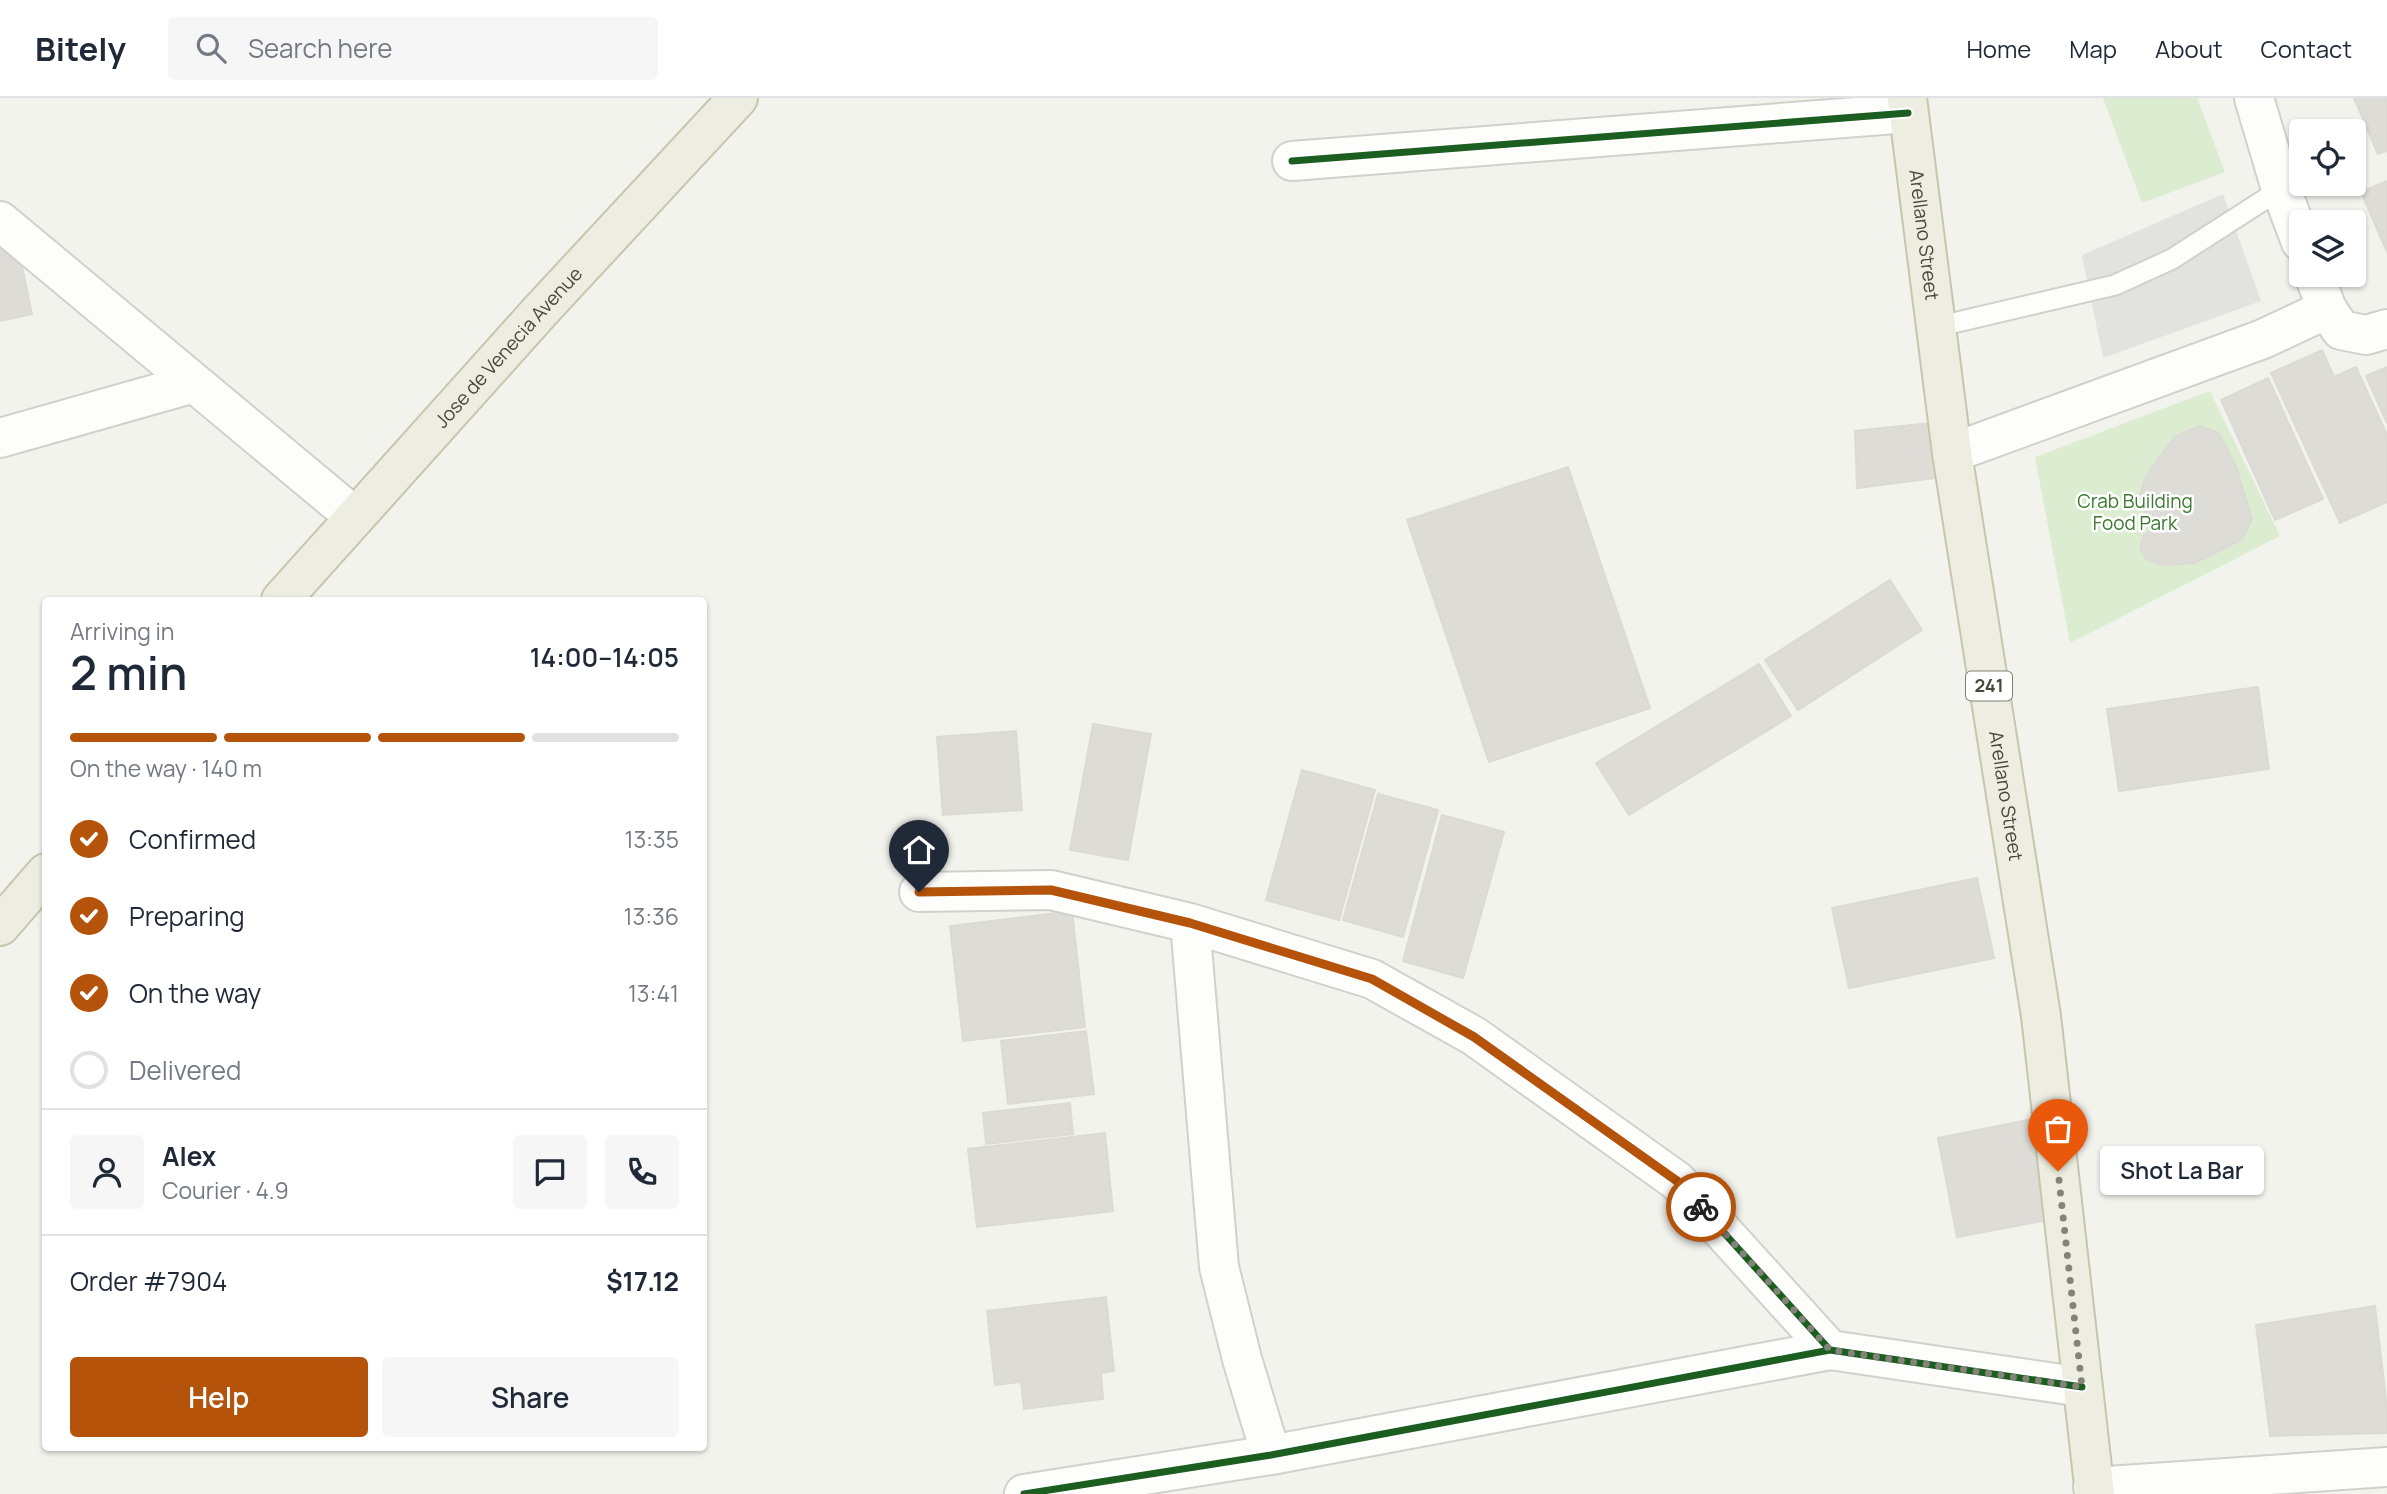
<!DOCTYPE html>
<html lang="en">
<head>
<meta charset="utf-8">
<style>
  :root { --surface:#fff; --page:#f6f6f7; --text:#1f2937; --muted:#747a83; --line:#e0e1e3; --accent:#b45309 }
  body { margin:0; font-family:Manrope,sans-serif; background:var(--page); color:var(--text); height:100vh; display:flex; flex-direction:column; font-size:26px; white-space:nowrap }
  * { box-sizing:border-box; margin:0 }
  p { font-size:23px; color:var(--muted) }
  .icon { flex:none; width:38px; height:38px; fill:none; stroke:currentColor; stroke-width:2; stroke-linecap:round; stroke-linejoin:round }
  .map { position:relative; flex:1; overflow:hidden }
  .drawer { position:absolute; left:42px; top:499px; width:665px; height:854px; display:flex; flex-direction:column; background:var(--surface); border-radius:7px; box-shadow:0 2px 5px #0004 }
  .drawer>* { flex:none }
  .fabs { position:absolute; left:2289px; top:21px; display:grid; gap:14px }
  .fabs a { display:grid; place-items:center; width:77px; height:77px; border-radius:7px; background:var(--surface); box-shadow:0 2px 5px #0004; font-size:35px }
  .pin { position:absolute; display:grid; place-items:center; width:60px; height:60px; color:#fff; margin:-72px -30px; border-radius:50% 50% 50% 0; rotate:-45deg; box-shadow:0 0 7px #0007 }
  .pin .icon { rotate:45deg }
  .courier { position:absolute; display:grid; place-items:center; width:70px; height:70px; margin:-35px; border:5px solid #b45309; border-radius:50%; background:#fff; color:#222; box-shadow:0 2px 9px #0007 }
  .bubble { position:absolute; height:49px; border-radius:7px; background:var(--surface); box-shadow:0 2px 5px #0004; font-size:23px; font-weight:600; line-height:49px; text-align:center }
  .overview em { font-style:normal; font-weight:600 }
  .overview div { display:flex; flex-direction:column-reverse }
  .overview { display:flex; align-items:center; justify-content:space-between; height:119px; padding:0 28px }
  h1 { font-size:46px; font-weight:600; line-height:52px }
  .bar { display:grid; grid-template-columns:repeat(4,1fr); gap:10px 7px; align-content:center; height:84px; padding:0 28px }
  .bar i { height:9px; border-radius:5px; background:var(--line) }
  .bar .selected { background:var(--accent) }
  .bar p { grid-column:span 4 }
  .line { display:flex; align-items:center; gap:18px; padding:0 28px; border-top:2px solid var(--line) }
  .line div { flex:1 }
  .round { display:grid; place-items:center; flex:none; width:74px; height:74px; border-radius:7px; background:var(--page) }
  ol { padding:0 28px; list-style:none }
  li { display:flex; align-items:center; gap:21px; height:77px }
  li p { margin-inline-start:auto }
  li .icon { padding:7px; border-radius:50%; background:var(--accent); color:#fff; stroke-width:4 }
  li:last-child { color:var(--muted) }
  li i { width:38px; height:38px; border:4px solid var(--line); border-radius:50% }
  .button { display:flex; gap:14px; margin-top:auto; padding:14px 28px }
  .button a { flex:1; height:80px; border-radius:7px; background:var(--accent); color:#fff; font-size:28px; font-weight:600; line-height:80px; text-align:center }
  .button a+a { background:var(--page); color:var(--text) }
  header { display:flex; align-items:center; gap:42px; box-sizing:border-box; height:98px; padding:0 35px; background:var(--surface); border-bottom:2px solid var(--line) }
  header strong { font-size:33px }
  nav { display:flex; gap:38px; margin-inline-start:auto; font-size:24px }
  .search { width:490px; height:63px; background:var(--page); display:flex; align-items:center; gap:18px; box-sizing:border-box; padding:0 24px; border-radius:7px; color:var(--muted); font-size:26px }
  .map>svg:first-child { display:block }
</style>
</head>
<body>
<header>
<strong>Bitely</strong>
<div class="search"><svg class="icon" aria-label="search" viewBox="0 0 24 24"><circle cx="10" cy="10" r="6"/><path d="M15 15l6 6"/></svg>Search here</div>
<nav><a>Home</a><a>Map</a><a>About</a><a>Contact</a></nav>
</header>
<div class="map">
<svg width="2387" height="1396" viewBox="0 0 2387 1396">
  <rect width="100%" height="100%" fill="#f3f3ee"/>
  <path fill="#dbecd0" d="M 2103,0 L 2197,0 L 2225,74 L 2142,105 Z
    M 2210,293 L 2280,438 L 2070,545 L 2035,359 Z"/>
  <path fill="#e2e2de" d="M 2223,96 L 2261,203 L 2103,260 L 2082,157 Z"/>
  <path fill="#dddcd6" stroke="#dbdad4" stroke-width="2" d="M 2354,0 L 2387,0 L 2387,53 L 2378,56 Z
    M 2387,83 L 2387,154 L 2361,94 Z
    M 18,149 L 32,216 L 0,223 L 0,151 Z
    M 2322,252 L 2334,279 L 2356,269 L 2387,337 L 2387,404 L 2340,425 L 2271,275 Z
    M 2387,269 L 2387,325 L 2366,278 Z
    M 2268,280 L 2323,401 L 2275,422 L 2221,302 Z
    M 1939,324 L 1944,379 L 1857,390 L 1855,333 Z
    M 2198,328 L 2217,334 L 2226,348 L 2236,369 L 2252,421 L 2242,441 L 2221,452 L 2194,465 L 2164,467 L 2146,461 L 2140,450 L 2144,437 L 2155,431 L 2139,405 L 2144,383 L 2157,362 L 2175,339 Z
    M 1568,369 L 1650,610 L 1489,664 L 1407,422 Z
    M 1890,482 L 1922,532 L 1798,612 L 1765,562 Z
    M 1759,566 L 1791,618 L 1629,717 L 1596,665 Z
    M 2258,589 L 2269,671 L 2119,693 L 2107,611 Z
    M 1093,626 L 1151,636 L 1128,762 L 1070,752 Z
    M 1016,633 L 1022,712 L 943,717 L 937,639 Z
    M 1302,672 L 1375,692 L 1339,822 L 1266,802 Z
    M 1378,696 L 1438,712 L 1403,839 L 1343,822 Z
    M 1442,717 L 1504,734 L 1463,880 L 1403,863 Z
    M 1977,780 L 1994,860 L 1849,890 L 1832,810 Z
    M 1072,813 L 1085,929 L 963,943 L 950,828 Z
    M 1086,933 L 1094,996 L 1008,1006 L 1001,943 Z
    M 1070,1005 L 1073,1036 L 986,1046 L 983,1015 Z
    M 2033,1021 L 2053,1121 L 1957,1139 L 1938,1040 Z
    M 1105,1035 L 1113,1113 L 977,1129 L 968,1051 Z
    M 1106,1199 L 1114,1273 L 1101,1275 L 1103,1301 L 1024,1311 L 1021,1284 L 995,1287 L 987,1213 Z
    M 2375,1208 L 2387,1310 L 2387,1335 L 2270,1338 L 2256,1227 Z"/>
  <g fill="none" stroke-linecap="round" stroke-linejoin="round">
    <g stroke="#d1d1cc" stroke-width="23">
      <path id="service" d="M 1936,229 L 2115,187 L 2172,161 L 2281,91"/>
    </g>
    <g stroke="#d1d1cc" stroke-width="42">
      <path id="minor" d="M 2254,0 L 2281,91 L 2301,144
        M 1292,63 L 1908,15
        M 0,123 L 355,419
        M 2314,177 L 2327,211
        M 0,340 L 194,285
        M 1952,355 L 2263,241 L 2327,211 L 2341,232 L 2366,237 L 2387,231
        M 919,794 L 1051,792 L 1190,825 L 1372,881 L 1474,938 L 1677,1083 L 1830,1252
        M 1190,825 L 1219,1169 L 1242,1261 L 1271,1357
        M 2093,1389 L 2387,1369
        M 1024,1396 L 1271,1357 L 1830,1252 L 2082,1289"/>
    </g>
    <g stroke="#c9c5ab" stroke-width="42">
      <g id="trunk">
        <path id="s1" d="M 1907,0 L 1952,355 L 2041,918 L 2095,1396"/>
        <path id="s2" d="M 281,502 L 543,210 L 738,0"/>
        <path d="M 0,828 L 46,775"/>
      </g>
    </g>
    <use href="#service" stroke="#fdfdfc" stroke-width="19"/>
    <use href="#minor" stroke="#fdfdfc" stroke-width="38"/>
    <use href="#trunk" stroke="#eeede1" stroke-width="38"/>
    <g stroke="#fff" stroke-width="11">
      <path id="cycleway" d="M 1292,63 L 1908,15
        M 919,794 L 1051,792 L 1190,825 L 1372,881 L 1474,938 L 1677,1083 L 1830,1252
        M 1024,1396 L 1271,1357 L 1830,1252 L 2082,1289"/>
    </g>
    <use href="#cycleway" stroke="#1b5e20" stroke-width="7"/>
  </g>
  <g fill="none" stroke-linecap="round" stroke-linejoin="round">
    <path stroke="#848379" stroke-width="7" stroke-dasharray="0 12.6" d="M 1701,1109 L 1830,1252 L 2082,1289 L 2058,1073"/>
    <path stroke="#b45309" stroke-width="9" d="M 919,794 L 1051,792 L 1190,825 L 1372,881 L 1474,939 L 1677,1083 L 1701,1109"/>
  </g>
  <g text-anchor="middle" stroke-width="5" stroke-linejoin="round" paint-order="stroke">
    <rect fill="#fff" stroke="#807e75" stroke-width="2" x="1966" y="573.5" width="46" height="29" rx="5"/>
    <g font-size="18" font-weight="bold" fill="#49473a">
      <text x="1989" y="594">241</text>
    </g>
    <g font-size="19" fill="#49473a" stroke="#fff">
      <text dy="7" stroke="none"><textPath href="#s1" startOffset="138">Arellano Street</textPath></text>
      <text dy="7" stroke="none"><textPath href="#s2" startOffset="340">Jose de Venecia Avenue</textPath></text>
      <text dy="7" stroke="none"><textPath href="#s1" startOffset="705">Arellano Street</textPath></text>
    </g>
    <g font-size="19" fill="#3b792f" stroke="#fff">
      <text x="2135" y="410">Crab Building<tspan x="2135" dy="22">Food Park</tspan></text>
    </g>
  </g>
</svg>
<div class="fabs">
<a><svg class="icon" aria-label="locate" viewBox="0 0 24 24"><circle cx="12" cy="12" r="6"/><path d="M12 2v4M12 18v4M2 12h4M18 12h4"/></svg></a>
<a><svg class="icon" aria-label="layers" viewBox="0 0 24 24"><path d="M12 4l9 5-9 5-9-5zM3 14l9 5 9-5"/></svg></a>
</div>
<div class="pin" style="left:2058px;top:1073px;background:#ea580c"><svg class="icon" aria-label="bag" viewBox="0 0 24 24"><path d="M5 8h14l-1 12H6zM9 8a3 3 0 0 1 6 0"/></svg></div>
<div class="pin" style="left:919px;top:794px;background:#1f2937"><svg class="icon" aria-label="home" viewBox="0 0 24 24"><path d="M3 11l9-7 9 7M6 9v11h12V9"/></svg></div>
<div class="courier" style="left:1701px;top:1109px"><svg class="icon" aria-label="bike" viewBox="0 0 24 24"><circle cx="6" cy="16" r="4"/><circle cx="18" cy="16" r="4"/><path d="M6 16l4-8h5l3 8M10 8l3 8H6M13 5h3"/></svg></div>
<div class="bubble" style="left:2100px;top:1048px;width:164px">Shot La Bar</div>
<section class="drawer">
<div class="overview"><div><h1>2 min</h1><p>Arriving in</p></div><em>14:00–14:05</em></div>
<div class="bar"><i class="selected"></i><i class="selected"></i><i class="selected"></i><i></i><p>On the way · 140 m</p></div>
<ol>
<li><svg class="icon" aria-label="check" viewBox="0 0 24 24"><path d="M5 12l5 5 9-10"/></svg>Confirmed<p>13:35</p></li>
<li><svg class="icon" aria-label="check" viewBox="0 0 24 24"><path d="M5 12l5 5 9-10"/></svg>Preparing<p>13:36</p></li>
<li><svg class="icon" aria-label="check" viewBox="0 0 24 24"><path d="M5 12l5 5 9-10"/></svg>On the way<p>13:41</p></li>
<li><i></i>Delivered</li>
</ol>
<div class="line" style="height:126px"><a class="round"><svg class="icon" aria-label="person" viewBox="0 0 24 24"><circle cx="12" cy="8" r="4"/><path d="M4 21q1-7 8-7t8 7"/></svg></a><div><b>Alex</b><p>Courier · 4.9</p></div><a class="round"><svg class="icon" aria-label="chat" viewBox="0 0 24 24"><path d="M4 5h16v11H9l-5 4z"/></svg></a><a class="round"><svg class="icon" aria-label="phone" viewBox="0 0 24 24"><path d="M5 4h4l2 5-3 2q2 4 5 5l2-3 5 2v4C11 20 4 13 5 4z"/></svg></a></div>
<div class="line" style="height:91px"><div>Order #7904</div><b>$17.12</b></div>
<div class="button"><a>Help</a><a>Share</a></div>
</section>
</div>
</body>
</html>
